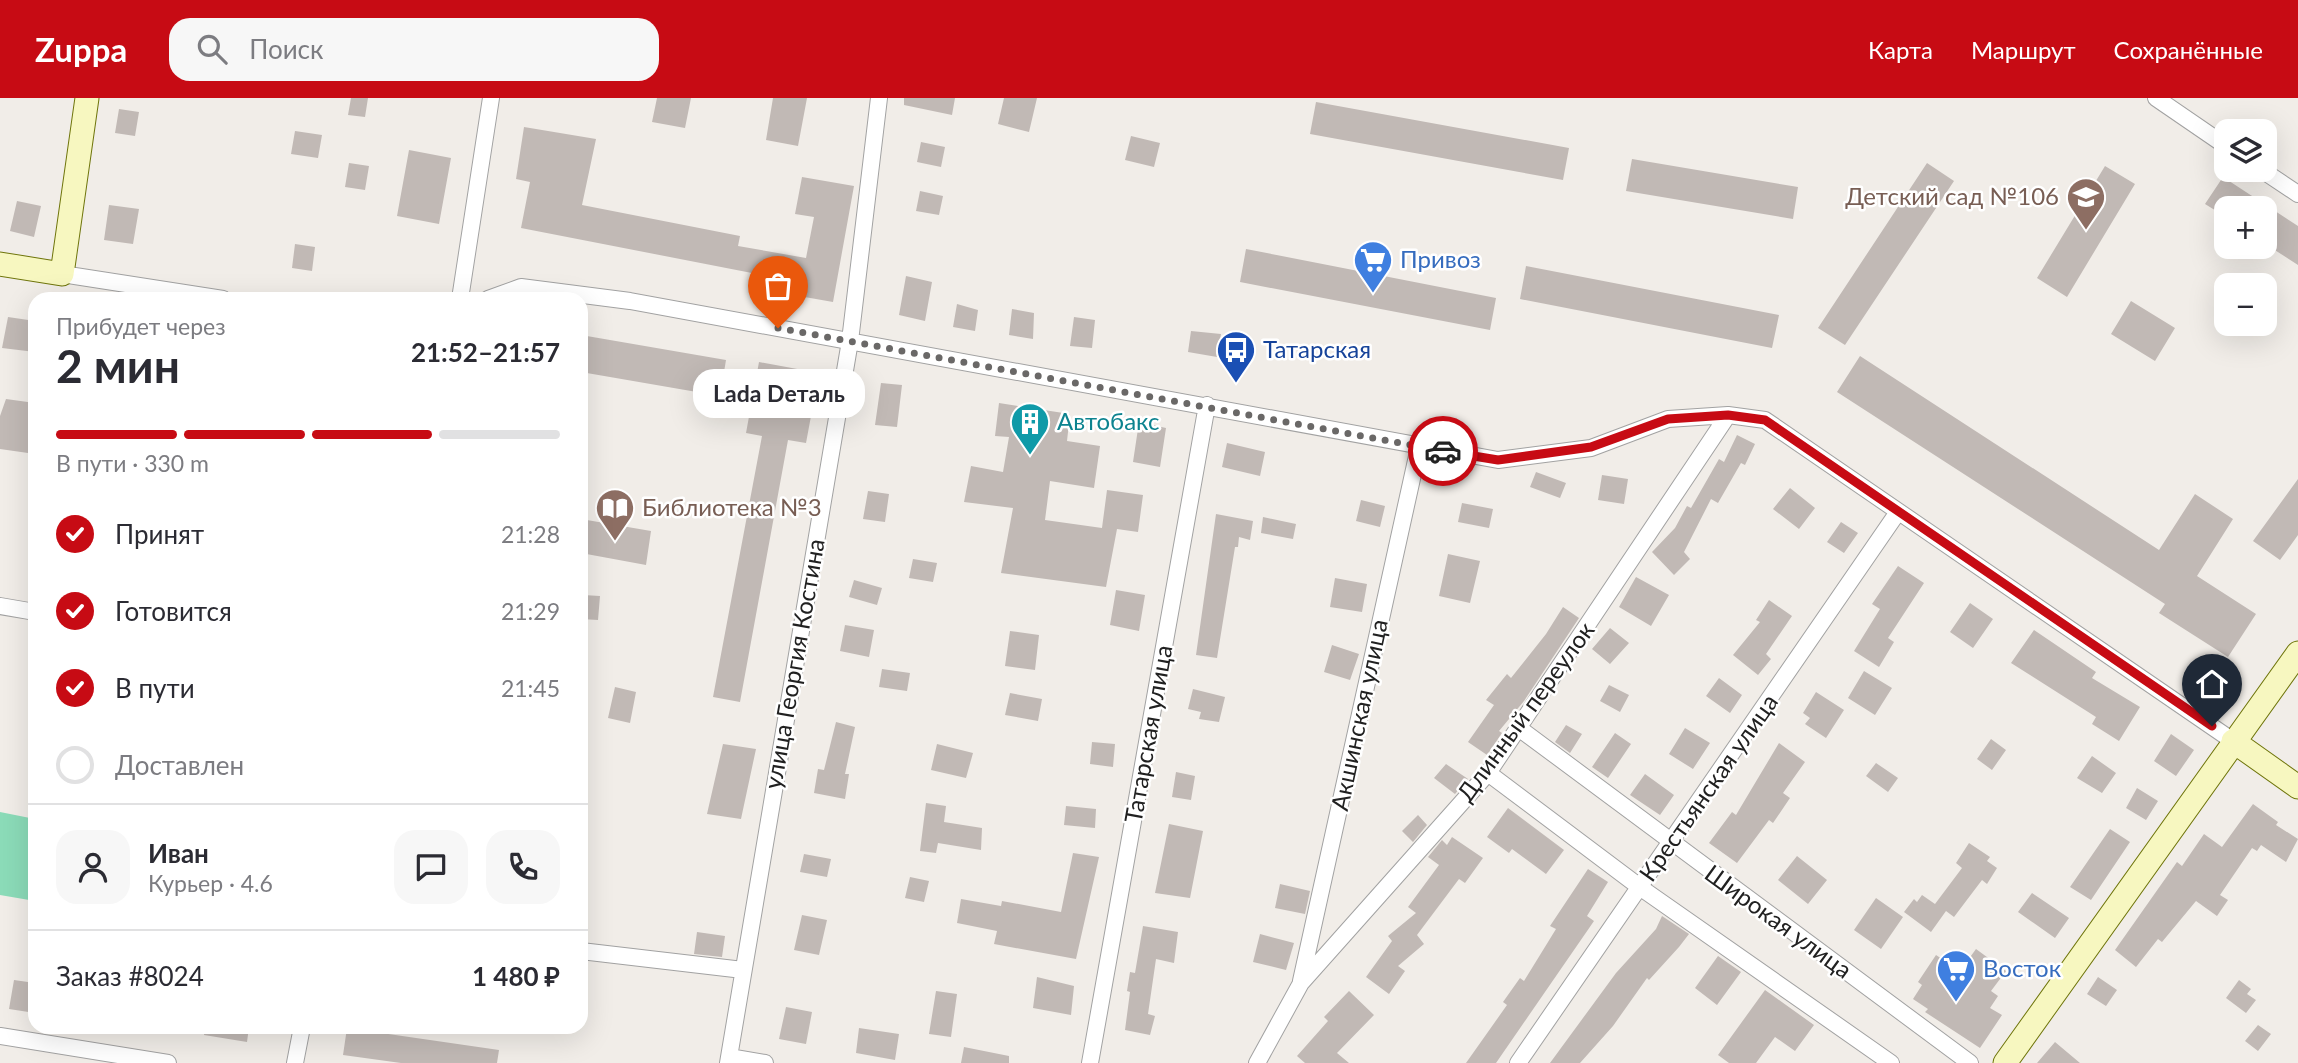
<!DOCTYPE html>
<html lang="ru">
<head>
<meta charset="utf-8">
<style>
  :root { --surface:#fff; --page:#f7f7f7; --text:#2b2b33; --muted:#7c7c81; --line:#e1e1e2; --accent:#c70b14 }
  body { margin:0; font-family:Lato,sans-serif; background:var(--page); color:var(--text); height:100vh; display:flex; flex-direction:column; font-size:26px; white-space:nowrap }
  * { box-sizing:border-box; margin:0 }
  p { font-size:23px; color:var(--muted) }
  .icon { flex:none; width:38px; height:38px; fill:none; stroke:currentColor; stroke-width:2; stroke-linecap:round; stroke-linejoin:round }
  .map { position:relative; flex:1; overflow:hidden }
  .details { position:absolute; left:28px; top:194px; width:560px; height:742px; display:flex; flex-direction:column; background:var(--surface); border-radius:21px; box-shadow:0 7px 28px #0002 }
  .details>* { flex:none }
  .buttons { position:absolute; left:2214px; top:21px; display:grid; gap:14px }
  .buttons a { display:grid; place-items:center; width:63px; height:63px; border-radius:14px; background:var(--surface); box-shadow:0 7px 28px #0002; font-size:35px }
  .pin { position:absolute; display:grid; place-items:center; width:60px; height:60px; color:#fff; margin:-72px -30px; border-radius:50% 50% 50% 0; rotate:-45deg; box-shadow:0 0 7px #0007 }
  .pin .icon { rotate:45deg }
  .courier { position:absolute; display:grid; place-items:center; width:70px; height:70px; margin:-35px; border:5px solid #c70b14; border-radius:50%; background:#fff; color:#222; box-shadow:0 2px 9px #0007 }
  .bubble { position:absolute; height:49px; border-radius:21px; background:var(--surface); box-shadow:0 7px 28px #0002; font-size:23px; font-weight:700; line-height:49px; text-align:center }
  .head em { font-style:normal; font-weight:700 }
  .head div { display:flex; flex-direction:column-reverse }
  .head { display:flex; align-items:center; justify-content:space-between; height:119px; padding:0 28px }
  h1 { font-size:46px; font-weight:700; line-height:52px }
  .bar { display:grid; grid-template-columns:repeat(4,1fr); gap:10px 7px; align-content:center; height:84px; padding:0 28px }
  .bar i { height:9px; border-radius:5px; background:var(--line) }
  .bar .current { background:var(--accent) }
  .bar p { grid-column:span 4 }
  .line { display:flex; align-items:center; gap:18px; padding:0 28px; border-top:2px solid var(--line) }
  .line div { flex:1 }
  .round { display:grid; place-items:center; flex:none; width:74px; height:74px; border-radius:21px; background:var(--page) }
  ol { padding:0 28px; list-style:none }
  li { display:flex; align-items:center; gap:21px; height:77px }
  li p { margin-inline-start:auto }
  li .icon { padding:7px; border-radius:50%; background:var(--accent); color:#fff; stroke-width:4 }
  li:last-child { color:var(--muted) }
  li i { width:38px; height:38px; border:4px solid var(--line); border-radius:50% }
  header { display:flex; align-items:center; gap:42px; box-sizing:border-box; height:98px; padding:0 35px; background:var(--accent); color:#fff }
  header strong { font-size:33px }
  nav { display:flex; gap:38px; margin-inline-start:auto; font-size:24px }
  .search { width:490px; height:63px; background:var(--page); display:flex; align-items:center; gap:18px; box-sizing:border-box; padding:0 24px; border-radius:21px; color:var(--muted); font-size:26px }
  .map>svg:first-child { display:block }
</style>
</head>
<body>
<header>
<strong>Zuppa</strong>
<div class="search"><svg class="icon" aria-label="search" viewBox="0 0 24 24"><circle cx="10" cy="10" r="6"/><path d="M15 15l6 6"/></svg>Поиск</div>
<nav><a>Карта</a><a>Маршрут</a><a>Сохранённые</a></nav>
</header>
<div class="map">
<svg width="2298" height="965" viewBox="0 0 2298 965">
  <rect width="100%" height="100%" fill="#f1ede8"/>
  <path fill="#8bdbb8" d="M 0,714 L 35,721 L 35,803 L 0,797 Z"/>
  <path fill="#c1b9b5" d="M 351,0 L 368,0 L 365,19 L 348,17 Z
    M 657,0 L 691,0 L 685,30 L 652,24 Z
    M 773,0 L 807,0 L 798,48 L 766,42 Z
    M 904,0 L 955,0 L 952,17 L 904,7 Z
    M 1004,0 L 1037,0 L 1029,34 L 998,26 Z
    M 1316,4 L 1569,50 L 1563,82 L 1310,36 Z
    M 119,11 L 139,14 L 135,38 L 115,35 Z
    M 524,29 L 596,41 L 582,107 L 740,138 L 738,148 L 806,160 L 814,119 L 795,116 L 802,79 L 854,88 L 833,204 L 754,190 L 757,176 L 521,130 L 530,84 L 516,81 Z
    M 295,33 L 322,37 L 318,60 L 291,56 Z
    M 1131,38 L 1160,45 L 1154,69 L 1125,62 Z
    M 921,44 L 945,49 L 941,69 L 917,64 Z
    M 409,52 L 451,60 L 439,126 L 397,118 Z
    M 1632,61 L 1798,89 L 1793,121 L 1626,93 Z
    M 349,65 L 369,68 L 365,92 L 345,89 Z
    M 1927,65 L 1954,83 L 1845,247 L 1818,230 Z
    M 2105,68 L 2135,86 L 2067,199 L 2037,180 Z
    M 2223,79 L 2298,128 L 2298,167 L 2264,145 L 2264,110 L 2226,110 L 2226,119 L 2205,106 Z
    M 920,93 L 943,98 L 939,117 L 916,113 Z
    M 17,103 L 41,108 L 34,139 L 10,133 Z
    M 109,107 L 139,111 L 133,146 L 104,142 Z
    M 295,146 L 315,149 L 312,173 L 292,170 Z
    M 1246,151 L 1496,200 L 1490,232 L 1240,184 Z
    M 1526,168 L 1779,217 L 1772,250 L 1520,201 Z
    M 906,178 L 932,184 L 925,223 L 899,217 Z
    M 2131,203 L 2175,230 L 2155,263 L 2111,236 Z
    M 957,206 L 978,212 L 975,233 L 953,229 Z
    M 1012,211 L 1034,215 L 1033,241 L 1009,237 Z
    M 8,219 L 35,223 L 35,254 L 2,250 Z
    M 1074,219 L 1095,222 L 1092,250 L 1070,248 Z
    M 1191,233 L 1221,236 L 1217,259 L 1188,254 Z
    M 581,237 L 726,262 L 720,298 L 581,274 Z
    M 1860,258 L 2159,452 L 2195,396 L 2233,421 L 2197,478 L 2256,516 L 2228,559 L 2159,515 L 2165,506 L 1837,294 Z
    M 759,264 L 819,275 L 806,345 L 788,342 L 740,604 L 713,599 L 762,338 L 746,335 Z
    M 881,285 L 902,287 L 897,329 L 875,327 Z
    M 6,301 L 35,305 L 35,356 L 0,351 L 0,318 Z
    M 999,305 L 1070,316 L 1067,343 L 1100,348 L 1094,390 L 1050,383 L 1045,422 L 1102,430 L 1107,392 L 1143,397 L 1138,434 L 1117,431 L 1106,489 L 1001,475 L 1013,410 L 964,404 L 971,368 L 1003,374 L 1009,339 L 995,338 Z
    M 1139,324 L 1166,330 L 1160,369 L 1133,364 Z
    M 1737,337 L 1755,346 L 1745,367 L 1741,365 L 1718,405 L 1711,401 L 1684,454 L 1690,461 L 1674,477 L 1652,454 L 1675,430 L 1687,408 L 1691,410 L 1719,361 L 1724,364 Z
    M 1227,345 L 1265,354 L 1260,378 L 1222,369 Z
    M 1536,374 L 1566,385 L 1560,400 L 1530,389 Z
    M 1602,377 L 1628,381 L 1624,406 L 1598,402 Z
    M 2298,381 L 2298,437 L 2280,462 L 2253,443 Z
    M 1790,390 L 1815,410 L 1799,431 L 1773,411 Z
    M 868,393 L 889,396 L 885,424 L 863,421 Z
    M 1361,402 L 1385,408 L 1380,429 L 1356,423 Z
    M 1462,405 L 1493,411 L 1489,430 L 1458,424 Z
    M 1216,416 L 1253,423 L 1250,442 L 1239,439 L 1238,449 L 1235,449 L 1217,560 L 1196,557 Z
    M 1263,419 L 1296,426 L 1293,441 L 1261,435 Z
    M 581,421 L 651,433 L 646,467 L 581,455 Z
    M 1841,424 L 1858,435 L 1844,455 L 1827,444 Z
    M 1448,456 L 1480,463 L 1470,505 L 1439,498 Z
    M 913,461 L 937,465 L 933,484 L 909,480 Z
    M 1898,468 L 1924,485 L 1888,540 L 1894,544 L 1879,569 L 1854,553 L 1880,511 L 1872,506 Z
    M 1636,479 L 1669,497 L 1651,528 L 1619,509 Z
    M 1335,480 L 1367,486 L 1362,514 L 1330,509 Z
    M 854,482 L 882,490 L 877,507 L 849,499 Z
    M 1116,492 L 1145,497 L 1139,533 L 1110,527 Z
    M 583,497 L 600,498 L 598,522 L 581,521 Z
    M 1769,502 L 1792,518 L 1766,556 L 1771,561 L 1758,577 L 1733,557 L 1760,524 L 1756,522 Z
    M 1970,505 L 1993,521 L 1973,550 L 1950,534 Z
    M 1563,509 L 1579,520 L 1524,603 L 1499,633 L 1502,635 L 1487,657 L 1468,644 L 1494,607 L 1486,602 L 1507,576 L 1511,580 L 1546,536 Z
    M 845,527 L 874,532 L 869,559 L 840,553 Z
    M 1610,530 L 1629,545 L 1610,566 L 1592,551 Z
    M 2034,532 L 2096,574 L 2092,580 L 2140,609 L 2119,643 L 2092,626 L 2096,619 L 2011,565 Z
    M 1010,533 L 1039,537 L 1035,572 L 1005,568 Z
    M 1332,547 L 1359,556 L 1350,582 L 1324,574 Z
    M 882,571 L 910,575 L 907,593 L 879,589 Z
    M 1864,573 L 1892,590 L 1875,617 L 1848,600 Z
    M 1719,580 L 1742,597 L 1730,615 L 1706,598 Z
    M 1609,587 L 1629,597 L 1620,614 L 1600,603 Z
    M 615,589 L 636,594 L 630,625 L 608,620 Z
    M 1193,591 L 1225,599 L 1219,624 L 1199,621 L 1201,614 L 1188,611 Z
    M 1816,594 L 1844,612 L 1826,640 L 1805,626 L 1810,620 L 1803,615 Z
    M 1010,595 L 1042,601 L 1038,623 L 1005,617 Z
    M 836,624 L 855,629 L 845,676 L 849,676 L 845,701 L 814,695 L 818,671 L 824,672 Z
    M 1566,627 L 1582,636 L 1570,655 L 1555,644 Z
    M 1685,630 L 1710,645 L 1693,671 L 1669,656 Z
    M 1615,635 L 1631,646 L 1608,680 L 1592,669 Z
    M 2171,636 L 2194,652 L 2176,678 L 2154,663 Z
    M 1991,641 L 2006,652 L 1992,672 L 1977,661 Z
    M 1092,644 L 1115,646 L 1113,669 L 1090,666 Z
    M 1779,645 L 1805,664 L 1783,695 L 1790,700 L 1773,725 L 1769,722 L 1737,765 L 1709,745 L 1732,714 L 1736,717 Z
    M 723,646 L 756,651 L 741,721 L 707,716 Z
    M 937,646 L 973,655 L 966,680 L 931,672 Z
    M 2092,658 L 2116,675 L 2102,695 L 2077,680 Z
    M 1876,665 L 1898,680 L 1888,694 L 1866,678 Z
    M 1446,666 L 1468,681 L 1455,696 L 1434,680 Z
    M 1176,674 L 1195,678 L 1191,702 L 1172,699 Z
    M 1645,676 L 1674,697 L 1660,717 L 1630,697 Z
    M 2137,690 L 2158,703 L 2146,722 L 2126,710 Z
    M 926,705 L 946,708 L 944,724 L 982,730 L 981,752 L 938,745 L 936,755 L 920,753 Z
    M 2253,706 L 2278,724 L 2276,727 L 2298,741 L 2286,764 L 2261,747 L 2257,753 L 2252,750 L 2220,797 L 2228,802 L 2217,818 L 2196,803 L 2162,844 L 2158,841 L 2136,869 L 2115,852 L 2177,764 L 2182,768 L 2204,736 L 2222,749 Z
    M 1066,708 L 1096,711 L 1095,730 L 1064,727 Z
    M 1508,710 L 1564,752 L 1546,776 L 1512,751 L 1509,755 L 1487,739 Z
    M 1418,717 L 1427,727 L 1413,744 L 1402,733 Z
    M 1169,726 L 1203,733 L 1190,800 L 1155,795 Z
    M 2110,731 L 2130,744 L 2091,802 L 2070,789 Z
    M 1452,739 L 1483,760 L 1465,785 L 1459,781 L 1417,837 L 1424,846 L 1398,868 L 1405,873 L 1389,896 L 1366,879 L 1392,843 L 1388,838 L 1416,815 L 1408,809 L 1439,767 L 1428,759 L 1442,742 L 1447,747 Z
    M 1969,745 L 1990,759 L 1987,763 L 1997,770 L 1987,786 L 1982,782 L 1954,819 L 1946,813 L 1931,834 L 1904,814 L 1914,801 L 1917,804 L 1922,797 L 1935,806 L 1962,770 L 1956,765 Z
    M 1073,755 L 1099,759 L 1076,861 L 994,846 L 997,833 L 957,825 L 961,801 L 1001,808 L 1002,803 L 1061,814 Z
    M 804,756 L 831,761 L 827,779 L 800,774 Z
    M 1797,758 L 1827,782 L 1808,806 L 1778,782 Z
    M 1588,771 L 1608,784 L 1587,818 L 1594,823 L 1496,965 L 1466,965 L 1507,907 L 1503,904 L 1520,880 L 1524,883 L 1556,831 L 1550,828 Z
    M 910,779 L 929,783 L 924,804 L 905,800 Z
    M 1280,786 L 1310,793 L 1305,816 L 1275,810 Z
    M 2032,795 L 2069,820 L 2055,840 L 2018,814 Z
    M 1876,800 L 1903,819 L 1881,851 L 1854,832 Z
    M 802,817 L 827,822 L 819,857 L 794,852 Z
    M 1662,818 L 1689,836 L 1679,849 L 1649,882 L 1647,880 L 1613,928 L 1580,965 L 1550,965 L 1616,875 L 1656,831 Z
    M 1143,828 L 1178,834 L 1174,865 L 1156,861 L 1148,916 L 1155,918 L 1150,937 L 1125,932 L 1130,894 L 1127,893 L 1130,874 L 1135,875 Z
    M 697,834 L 725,838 L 722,859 L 694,856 Z
    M 1260,836 L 1294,845 L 1286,872 L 1253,864 Z
    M 1976,851 L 2006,873 L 1991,893 L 1998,898 L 1990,910 L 2002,917 L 1980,950 L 1925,914 L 1928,911 L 1913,901 L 1922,887 L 1918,884 L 1936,857 L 1960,873 Z
    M 1718,858 L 1741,874 L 1717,907 L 1695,890 Z
    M 1037,879 L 1074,888 L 1071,917 L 1033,910 Z
    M 2098,879 L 2117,892 L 2106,908 L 2087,896 Z
    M 14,882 L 35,885 L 35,915 L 9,911 Z
    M 2239,882 L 2251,891 L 2247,896 L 2256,902 L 2246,915 L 2226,900 Z
    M 1765,892 L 1814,927 L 1795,953 L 1775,939 L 1756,965 L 1729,965 L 1718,957 Z
    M 936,893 L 957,896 L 951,939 L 929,936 Z
    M 1349,893 L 1374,917 L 1337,955 L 1349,965 L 1305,965 L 1297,958 L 1328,923 L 1324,919 Z
    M 786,909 L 812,914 L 806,946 L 779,941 Z
    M 2258,927 L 2271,936 L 2258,953 L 2245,943 Z
    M 205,929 L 249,929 L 247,944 L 204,937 Z
    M 347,930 L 499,952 L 497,965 L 401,965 L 343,957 Z
    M 859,930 L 899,936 L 895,962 L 856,955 Z
    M 2055,944 L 2080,965 L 2037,965 Z
    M 964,949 L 1009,958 L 1009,965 L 961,965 Z"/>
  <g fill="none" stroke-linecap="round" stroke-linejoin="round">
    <g stroke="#a2a2a2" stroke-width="18">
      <path id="minor" d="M 2156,0 L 2226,48
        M 2262,72 L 2298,96
        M 62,176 L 223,201
        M 460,201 L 491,0
        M 488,201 L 521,189 L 630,203 L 1498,362 L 1591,350 L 1668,321 L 1728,317 L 1765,322 L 2233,643
        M 0,508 L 35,514
        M 1520,631 L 1970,965
        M 1488,675 L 1641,790 L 1891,965
        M 581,853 L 743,872
        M 1301,883 L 1419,349
        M 0,938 L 168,965
        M 729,959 L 765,965
        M 295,965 L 302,929
        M 728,965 L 850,243 L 879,0
        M 1090,965 L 1207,307
        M 1257,965 L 1301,885 L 1488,675 L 1728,317
        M 1518,965 L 1898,414"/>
    </g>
    <g stroke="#6f750b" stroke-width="25">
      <path id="secondary" d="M 0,166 L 62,176 L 87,0
        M 2233,643 L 2298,689
        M 2005,965 L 2298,555"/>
    </g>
    <use href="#minor" stroke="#fff" stroke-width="16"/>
    <use href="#secondary" stroke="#f7f7c0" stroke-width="23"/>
  </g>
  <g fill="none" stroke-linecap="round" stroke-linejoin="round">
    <path stroke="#6a6867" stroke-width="7" stroke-dasharray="0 12.6" d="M 778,230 L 1443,353"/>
    <path stroke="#c70b14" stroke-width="9" d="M 1443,353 L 1498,362 L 1591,349 L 1668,321 L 1728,317 L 1765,322 L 2212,628"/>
  </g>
  <defs>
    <g id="school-pin" transform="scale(2.0125)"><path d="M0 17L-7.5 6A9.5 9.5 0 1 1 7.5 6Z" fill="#8d6e63" stroke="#fff"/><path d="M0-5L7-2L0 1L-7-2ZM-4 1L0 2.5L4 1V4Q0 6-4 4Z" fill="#fff"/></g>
    <g id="supermarket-pin" transform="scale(2.0125)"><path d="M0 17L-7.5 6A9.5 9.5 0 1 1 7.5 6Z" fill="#3f7fe0" stroke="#fff"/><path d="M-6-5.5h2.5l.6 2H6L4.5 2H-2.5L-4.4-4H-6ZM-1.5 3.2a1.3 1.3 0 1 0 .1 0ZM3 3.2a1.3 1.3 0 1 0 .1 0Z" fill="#fff"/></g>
    <g id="bus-pin" transform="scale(2.0125)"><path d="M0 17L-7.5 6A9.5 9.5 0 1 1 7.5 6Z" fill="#1a4fb4" stroke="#fff"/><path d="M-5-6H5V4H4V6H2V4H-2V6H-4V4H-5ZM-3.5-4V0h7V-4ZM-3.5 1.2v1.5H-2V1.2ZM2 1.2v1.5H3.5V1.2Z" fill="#fff"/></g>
    <g id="building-pin" transform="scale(2.0125)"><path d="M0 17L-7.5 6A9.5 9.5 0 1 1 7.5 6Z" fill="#0f9aa8" stroke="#fff"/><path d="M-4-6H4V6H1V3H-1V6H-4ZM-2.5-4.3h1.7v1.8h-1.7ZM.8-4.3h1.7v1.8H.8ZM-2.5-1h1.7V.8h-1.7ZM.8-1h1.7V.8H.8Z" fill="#fff"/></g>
    <g id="library-pin" transform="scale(2.0125)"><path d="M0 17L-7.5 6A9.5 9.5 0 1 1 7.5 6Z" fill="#8d6e63" stroke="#fff"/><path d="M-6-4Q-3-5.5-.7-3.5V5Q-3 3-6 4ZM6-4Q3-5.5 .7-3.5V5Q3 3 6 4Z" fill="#fff"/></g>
  </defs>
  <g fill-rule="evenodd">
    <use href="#school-pin" x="2086" y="99"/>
    <use href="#supermarket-pin" x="1373" y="162"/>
    <use href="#bus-pin" x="1236" y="252"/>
    <use href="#building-pin" x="1030" y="324"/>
    <use href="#library-pin" x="615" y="410"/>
    <use href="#supermarket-pin" x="1956" y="871"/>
  </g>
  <g text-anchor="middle" stroke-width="5" stroke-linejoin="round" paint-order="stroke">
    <g font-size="24" fill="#785e54" stroke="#fff" text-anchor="end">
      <text x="2059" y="107">Детский сад №106</text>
      <text x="642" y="418" text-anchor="start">Библиотека №3</text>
    </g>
    <g font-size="24" fill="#366cbe" stroke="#fff" text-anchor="start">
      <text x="1400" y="170">Привоз</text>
      <text x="1983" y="879">Восток</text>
    </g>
    <g font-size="24" fill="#164399" stroke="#fff" text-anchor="start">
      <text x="1263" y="260">Татарская</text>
    </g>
    <g font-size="24" fill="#0d838f" stroke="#fff" text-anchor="start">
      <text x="1057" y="332">Автобакс</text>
    </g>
    <g font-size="24" fill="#212121" stroke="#fff">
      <text transform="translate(795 566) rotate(-80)" y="8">улица Георгия Костина</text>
      <text transform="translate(1526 614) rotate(-54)" y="8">Длинный переулок</text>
      <text transform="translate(1360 617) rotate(-78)" y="8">Акшинская улица</text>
      <text transform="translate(1149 636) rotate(-80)" y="8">Татарская улица</text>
      <text transform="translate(1709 690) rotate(-55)" y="8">Крестьянская улица</text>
      <text transform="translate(1778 824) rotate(36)" y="8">Широкая улица</text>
    </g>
  </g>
</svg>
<div class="buttons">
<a><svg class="icon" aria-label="layers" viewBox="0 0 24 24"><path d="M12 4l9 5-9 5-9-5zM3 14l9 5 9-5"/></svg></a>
<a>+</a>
<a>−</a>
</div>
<div class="pin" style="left:778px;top:230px;background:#ea580c"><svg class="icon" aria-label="bag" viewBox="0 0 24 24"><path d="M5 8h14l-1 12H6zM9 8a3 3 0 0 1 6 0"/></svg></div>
<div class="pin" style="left:2212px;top:628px;background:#1f2937"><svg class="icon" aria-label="home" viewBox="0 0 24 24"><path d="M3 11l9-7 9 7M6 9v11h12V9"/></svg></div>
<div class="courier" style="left:1443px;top:353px"><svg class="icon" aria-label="car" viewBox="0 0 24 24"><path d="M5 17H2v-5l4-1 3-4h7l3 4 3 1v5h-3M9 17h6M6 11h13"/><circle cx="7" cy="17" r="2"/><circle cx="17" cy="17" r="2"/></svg></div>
<div class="bubble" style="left:693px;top:271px;width:172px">Lada Dеталь</div>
<section class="details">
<div class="head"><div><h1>2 мин</h1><p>Прибудет через</p></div><em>21:52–21:57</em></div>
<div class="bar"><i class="current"></i><i class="current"></i><i class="current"></i><i></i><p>В пути · 330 m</p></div>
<ol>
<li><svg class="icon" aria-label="check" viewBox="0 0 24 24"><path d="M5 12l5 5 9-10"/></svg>Принят<p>21:28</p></li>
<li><svg class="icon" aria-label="check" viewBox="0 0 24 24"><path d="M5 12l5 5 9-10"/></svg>Готовится<p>21:29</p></li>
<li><svg class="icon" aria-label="check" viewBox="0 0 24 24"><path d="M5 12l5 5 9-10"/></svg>В пути<p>21:45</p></li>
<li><i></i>Доставлен</li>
</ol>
<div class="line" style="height:126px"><a class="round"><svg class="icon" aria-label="person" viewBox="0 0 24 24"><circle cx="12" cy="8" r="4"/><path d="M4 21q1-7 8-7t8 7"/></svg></a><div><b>Иван</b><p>Курьер · 4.6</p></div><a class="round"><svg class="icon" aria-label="chat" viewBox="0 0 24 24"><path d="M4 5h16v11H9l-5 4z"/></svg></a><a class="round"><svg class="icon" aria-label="phone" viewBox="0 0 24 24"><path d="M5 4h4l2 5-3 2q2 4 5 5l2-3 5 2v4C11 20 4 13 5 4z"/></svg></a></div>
<div class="line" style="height:91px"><div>Заказ #8024</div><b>1 480 ₽</b></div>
</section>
</div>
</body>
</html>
